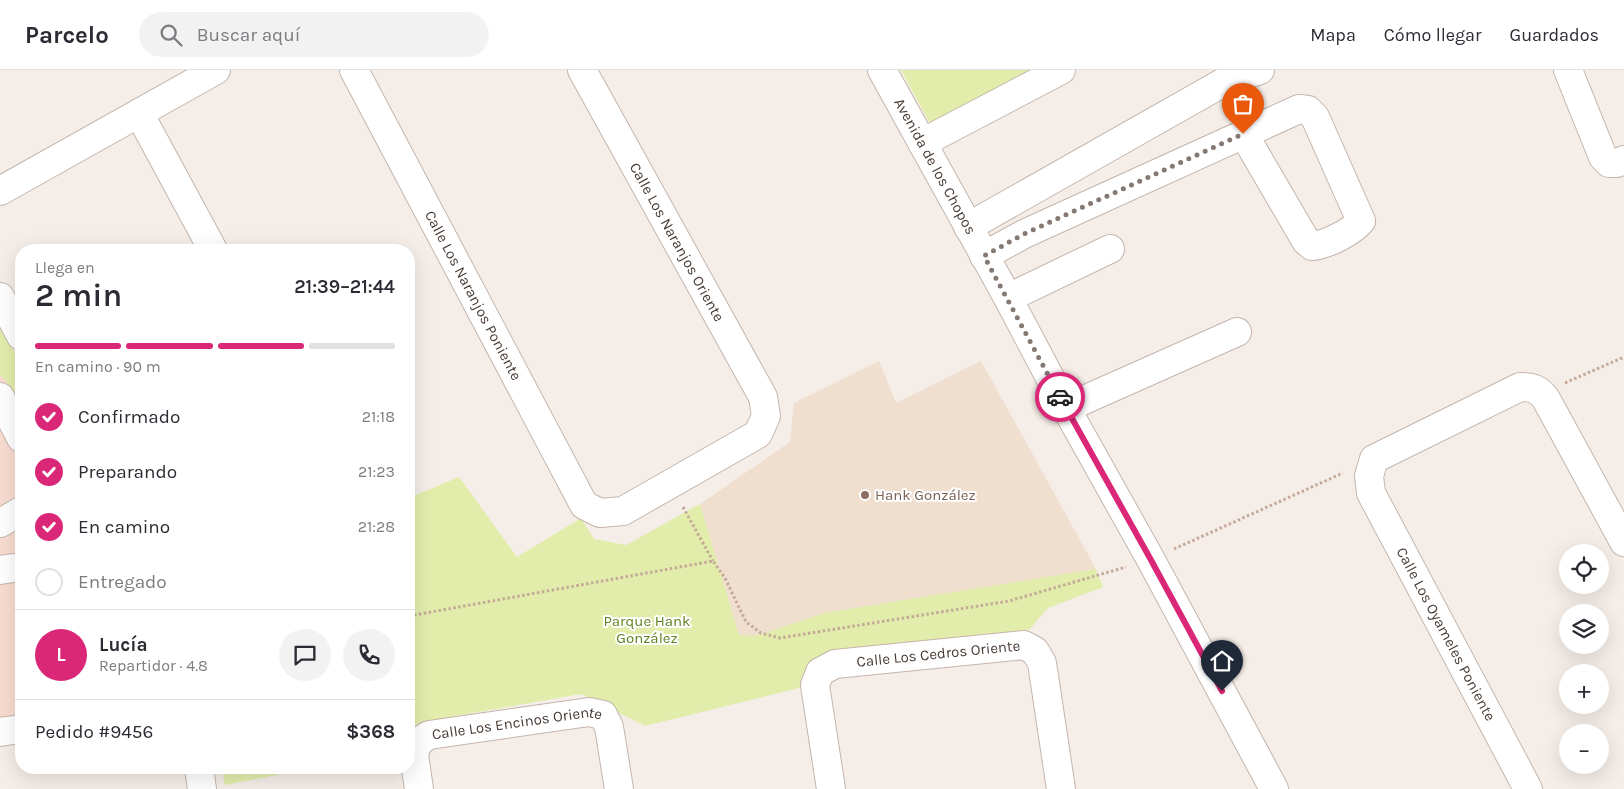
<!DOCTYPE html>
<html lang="es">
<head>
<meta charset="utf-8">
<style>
  :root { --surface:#fff; --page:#f2f2f3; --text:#2b2b33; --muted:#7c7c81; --line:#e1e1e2; --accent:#db2777 }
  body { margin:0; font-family:Karla,sans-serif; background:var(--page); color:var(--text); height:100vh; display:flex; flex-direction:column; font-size:19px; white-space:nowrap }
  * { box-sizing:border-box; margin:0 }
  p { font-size:16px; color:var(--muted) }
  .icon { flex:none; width:28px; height:28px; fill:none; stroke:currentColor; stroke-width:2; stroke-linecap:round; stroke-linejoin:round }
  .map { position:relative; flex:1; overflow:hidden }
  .sheet { position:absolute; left:15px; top:174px; width:400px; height:530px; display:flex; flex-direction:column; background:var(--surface); border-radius:20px; box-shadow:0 5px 20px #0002 }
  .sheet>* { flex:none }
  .tools { position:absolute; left:1559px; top:474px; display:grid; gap:10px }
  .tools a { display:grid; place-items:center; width:50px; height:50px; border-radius:50%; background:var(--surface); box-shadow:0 5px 20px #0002; font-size:25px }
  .pin { position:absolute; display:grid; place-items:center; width:42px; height:42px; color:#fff; margin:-51px -21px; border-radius:50% 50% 50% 0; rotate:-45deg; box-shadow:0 0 5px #0007 }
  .pin .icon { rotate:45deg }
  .courier { position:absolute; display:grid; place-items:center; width:50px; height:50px; margin:-25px; border:4px solid #db2777; border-radius:50%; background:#fff; color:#222; box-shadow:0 1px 6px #0007 }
  .overview em { font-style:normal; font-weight:600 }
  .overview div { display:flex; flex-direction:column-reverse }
  .overview { display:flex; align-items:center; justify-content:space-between; height:85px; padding:0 20px }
  h1 { font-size:32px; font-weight:600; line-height:38px }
  .bar { display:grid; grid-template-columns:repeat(4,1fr); gap:8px 5px; align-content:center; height:60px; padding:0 20px }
  .bar i { height:6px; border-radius:4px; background:var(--line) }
  .bar .selected { background:var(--accent) }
  .bar p { grid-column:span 4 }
  .line { display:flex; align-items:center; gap:12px; padding:0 20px; border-top:1px solid var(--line) }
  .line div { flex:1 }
  .round { display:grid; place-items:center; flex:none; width:52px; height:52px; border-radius:26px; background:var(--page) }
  ol { padding:0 20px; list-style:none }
  li { display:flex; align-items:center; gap:15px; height:55px }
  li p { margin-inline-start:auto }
  li .icon { padding:5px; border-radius:50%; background:var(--accent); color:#fff; stroke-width:4 }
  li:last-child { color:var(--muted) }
  li i { width:28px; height:28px; border:2px solid var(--line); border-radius:50% }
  header { display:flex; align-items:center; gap:30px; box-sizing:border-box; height:70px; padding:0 25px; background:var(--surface); border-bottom:1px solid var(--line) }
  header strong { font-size:24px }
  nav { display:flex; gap:28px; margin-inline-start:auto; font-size:18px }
  .search { width:350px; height:45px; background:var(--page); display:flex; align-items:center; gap:12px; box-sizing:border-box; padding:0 18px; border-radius:28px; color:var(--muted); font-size:19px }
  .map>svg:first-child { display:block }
</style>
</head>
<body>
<header>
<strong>Parcelo</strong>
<div class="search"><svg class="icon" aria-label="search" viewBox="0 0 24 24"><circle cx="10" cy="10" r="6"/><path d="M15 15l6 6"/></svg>Buscar aquí</div>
<nav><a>Mapa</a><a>Cómo llegar</a><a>Guardados</a></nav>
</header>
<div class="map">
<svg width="1624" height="719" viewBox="0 0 1624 719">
  <rect width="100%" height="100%" fill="#f5ede7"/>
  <path fill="#f9dcd0" d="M 0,304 L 6,311 L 21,340 L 21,652 L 0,655 Z"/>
  <path fill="#f0decf" d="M 879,291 L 896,333 L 981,291 L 1096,499 L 824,543 L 755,566 L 739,565 L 700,434 L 790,372 L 794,333 Z"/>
  <path fill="#e2edac" d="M 901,0 L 1050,0 L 934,61 Z
    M 0,256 L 21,293 L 21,342 L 6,311 L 0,304 Z
    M 459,407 L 517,487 L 581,448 L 594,469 L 626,475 L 700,434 L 739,565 L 755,566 L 824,543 L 1096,499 L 1103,517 L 1048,538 L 1029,560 L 831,582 L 799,618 L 645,656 L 581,624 L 427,651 L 409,668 L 409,428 Z
    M 222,698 L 313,698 L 225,715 Z"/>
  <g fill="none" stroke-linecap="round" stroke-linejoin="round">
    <g stroke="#c5b5ab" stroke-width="30">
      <g id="minor">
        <path id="s1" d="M 354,0 L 584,435 L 600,443 L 623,441 L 758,364 L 766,346 L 763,327 L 582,0"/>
        <path id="s2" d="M 882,0 L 1008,228 L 1066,338 L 1151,490 L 1274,719"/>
        <path d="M 1568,0 L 1603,87 L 1609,93 L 1617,93 L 1624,90"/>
        <path d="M 139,43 L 213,180"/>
        <path d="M 922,73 L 1061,0"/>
        <path d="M 0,121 L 216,0"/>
        <path d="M 968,157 L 1224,12 L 1260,0"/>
        <path d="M 984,186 L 1024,164 L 1299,39 L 1308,40 L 1315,47 L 1361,151 C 1352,162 1326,175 1312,176 L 1306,171 L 1243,63"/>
        <path d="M 0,227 L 21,266"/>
        <path d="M 1008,228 L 1110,179"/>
        <path d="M 0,327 L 21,368"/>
        <path d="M 1066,338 L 1237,262"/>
        <path d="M 0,453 L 21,441"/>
        <path d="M 0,500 L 21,497"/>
        <path d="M 0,662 L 21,659"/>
        <path d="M 199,698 L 202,719"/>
        <path id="s3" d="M 419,719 L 414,685 L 418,672 L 429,665 L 589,642 L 603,645 L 609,657 L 619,719"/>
        <path id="s4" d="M 831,719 L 815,615 L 820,602 L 835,594 L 1024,575 L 1035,581 L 1042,593 L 1061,719"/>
        <path d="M 1528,719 L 1371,423 L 1369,406 L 1374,389 L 1520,317 C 1532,317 1539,319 1546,329 L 1624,472"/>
      </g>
    </g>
    <path stroke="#c5a998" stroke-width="3" stroke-dasharray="2.5 2.5" stroke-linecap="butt" d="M 1565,313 L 1624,287
      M 683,437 L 713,491
      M 1174,479 L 1343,403
      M 409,546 L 713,491 L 725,508 L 746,552 L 761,563 L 780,568 L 1009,531 L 1126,497"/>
    <use href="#minor" stroke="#fff" stroke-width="28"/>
  </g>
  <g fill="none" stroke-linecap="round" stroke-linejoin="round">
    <path stroke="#857a73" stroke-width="5" stroke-dasharray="0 9" d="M 1060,327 L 984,186 L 1024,164 L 1243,64"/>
    <path stroke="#db2777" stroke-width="6" d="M 1060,327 L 1151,490 L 1222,621"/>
  </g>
  <circle fill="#8d6e63" stroke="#fff" stroke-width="2" cx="865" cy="425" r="5"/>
  <g text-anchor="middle" stroke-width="4" stroke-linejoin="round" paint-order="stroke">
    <g font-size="15" fill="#493c35" stroke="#fff">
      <text dy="5" stroke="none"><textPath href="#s2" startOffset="110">Avenida de los Chopos</textPath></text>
      <text transform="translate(677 172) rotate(61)" y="5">Calle Los Naranjos Oriente</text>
      <text dy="5" stroke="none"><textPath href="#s1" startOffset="255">Calle Los Naranjos Poniente</textPath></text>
      <text transform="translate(1446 564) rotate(62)" y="5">Calle Los Oyameles Poniente</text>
      <text dy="5" stroke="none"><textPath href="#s4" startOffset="240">Calle Los Cedros Oriente</textPath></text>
      <text dy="5" stroke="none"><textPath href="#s3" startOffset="150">Calle Los Encinos Oriente</textPath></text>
    </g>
    <g font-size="15" fill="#785e54" stroke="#fff" text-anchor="start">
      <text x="875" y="430">Hank González</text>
    </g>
    <g font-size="15" fill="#608122" stroke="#fff">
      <text x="647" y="556">Parque Hank<tspan x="647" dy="17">González</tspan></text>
    </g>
  </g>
</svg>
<div class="tools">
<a><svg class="icon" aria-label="locate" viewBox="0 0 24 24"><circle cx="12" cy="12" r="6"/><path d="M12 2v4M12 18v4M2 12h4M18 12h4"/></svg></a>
<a><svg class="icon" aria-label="layers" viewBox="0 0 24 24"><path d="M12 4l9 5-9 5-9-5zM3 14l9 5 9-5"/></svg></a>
<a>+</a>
<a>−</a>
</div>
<div class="pin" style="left:1243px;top:64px;background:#ea580c"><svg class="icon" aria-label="bag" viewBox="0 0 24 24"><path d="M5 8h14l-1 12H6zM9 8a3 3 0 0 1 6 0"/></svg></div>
<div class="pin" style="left:1222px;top:621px;background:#1f2937"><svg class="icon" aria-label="home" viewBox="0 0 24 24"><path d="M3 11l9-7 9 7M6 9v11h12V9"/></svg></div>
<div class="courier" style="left:1060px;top:327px"><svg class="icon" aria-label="car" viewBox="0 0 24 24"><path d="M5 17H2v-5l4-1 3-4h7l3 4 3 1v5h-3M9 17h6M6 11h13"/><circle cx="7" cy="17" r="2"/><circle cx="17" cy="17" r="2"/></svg></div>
<section class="sheet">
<div class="overview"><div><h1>2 min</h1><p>Llega en</p></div><em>21:39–21:44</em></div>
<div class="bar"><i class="selected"></i><i class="selected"></i><i class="selected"></i><i></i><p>En camino · 90 m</p></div>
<ol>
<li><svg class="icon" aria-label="check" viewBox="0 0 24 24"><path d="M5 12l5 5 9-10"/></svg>Confirmado<p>21:18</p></li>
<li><svg class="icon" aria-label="check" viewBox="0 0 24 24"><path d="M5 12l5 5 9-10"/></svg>Preparando<p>21:23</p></li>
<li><svg class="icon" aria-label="check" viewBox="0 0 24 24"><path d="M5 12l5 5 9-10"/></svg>En camino<p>21:28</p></li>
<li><i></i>Entregado</li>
</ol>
<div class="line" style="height:90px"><b class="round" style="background:var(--accent);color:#fff">L</b><div><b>Lucía</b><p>Repartidor · 4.8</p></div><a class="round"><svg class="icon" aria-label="chat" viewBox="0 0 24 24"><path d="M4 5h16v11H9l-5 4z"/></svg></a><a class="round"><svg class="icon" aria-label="phone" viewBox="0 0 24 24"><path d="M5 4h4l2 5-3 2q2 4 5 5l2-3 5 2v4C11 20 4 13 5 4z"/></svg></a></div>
<div class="line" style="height:65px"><div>Pedido #9456</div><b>$368</b></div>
</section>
</div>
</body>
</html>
